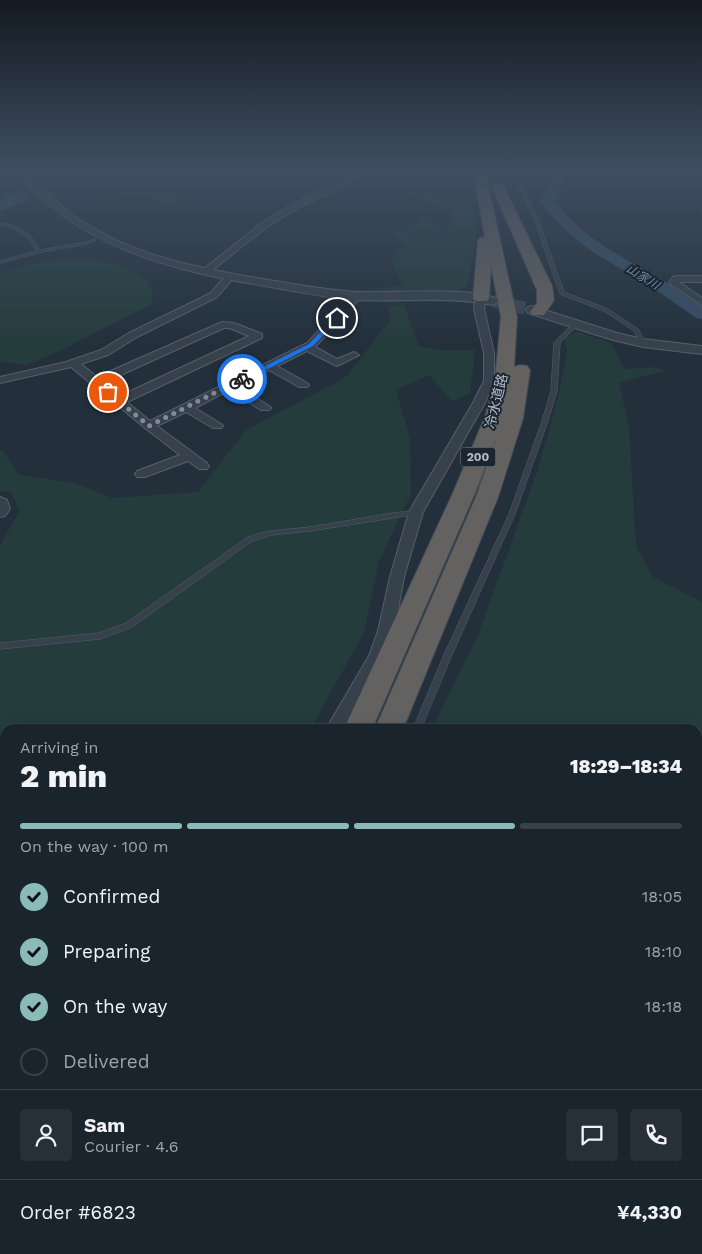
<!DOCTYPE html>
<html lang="en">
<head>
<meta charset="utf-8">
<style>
  :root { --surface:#1a242d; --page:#273039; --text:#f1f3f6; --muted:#9fa4aa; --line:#384149; --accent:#8bbbb9 }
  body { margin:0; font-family:"Work Sans","Noto Sans JP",sans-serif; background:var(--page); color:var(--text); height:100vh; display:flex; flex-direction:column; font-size:19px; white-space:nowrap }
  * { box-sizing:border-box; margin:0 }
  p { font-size:16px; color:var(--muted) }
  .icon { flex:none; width:28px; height:28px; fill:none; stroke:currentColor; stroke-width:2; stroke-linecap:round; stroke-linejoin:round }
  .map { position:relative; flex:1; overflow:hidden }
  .drawer { position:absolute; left:0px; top:724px; width:702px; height:531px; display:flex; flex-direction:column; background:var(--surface); border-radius:15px 15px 0 0; box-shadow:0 5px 20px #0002,0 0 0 1px var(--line) }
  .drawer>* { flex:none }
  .pin { position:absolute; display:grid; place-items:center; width:42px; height:42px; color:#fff; margin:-21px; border:2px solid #fff; border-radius:50%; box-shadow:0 1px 5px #0007 }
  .courier { position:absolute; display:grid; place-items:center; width:50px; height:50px; margin:-25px; border:4px solid #1a73e8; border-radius:50%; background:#fff; color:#222; box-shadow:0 1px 6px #0007 }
  .summary em { font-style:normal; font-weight:800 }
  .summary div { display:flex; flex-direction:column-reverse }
  .summary { display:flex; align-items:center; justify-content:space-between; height:85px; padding:0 20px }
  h1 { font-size:32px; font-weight:800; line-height:38px }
  .bar { display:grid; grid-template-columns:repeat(4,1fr); gap:8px 5px; align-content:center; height:60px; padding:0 20px }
  .bar i { height:6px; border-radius:4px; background:var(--line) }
  .bar .selected { background:var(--accent) }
  .bar p { grid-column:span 4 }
  .line { display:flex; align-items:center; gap:12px; padding:0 20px; border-top:1px solid var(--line) }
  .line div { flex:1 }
  .round { display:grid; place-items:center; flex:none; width:52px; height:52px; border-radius:5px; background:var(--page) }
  ol { padding:0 20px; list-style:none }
  li { display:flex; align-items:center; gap:15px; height:55px }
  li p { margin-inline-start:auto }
  li .icon { padding:5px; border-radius:50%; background:var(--accent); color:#111; stroke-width:4 }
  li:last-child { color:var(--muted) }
  li i { width:28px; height:28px; border:2px solid var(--line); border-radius:50% }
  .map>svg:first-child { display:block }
</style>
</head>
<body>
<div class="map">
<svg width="702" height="1254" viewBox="0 0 702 1254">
  <rect width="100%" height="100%" fill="#23303c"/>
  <path fill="#253c3d" d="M 88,168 L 223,168 L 204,176 L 190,192 L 169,207 L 150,197 L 100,194 Z
    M 418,172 C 411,200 441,196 459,200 C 465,202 471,206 476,209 L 477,235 L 468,282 L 465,288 C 427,298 387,294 349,291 L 402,286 L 390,260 L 406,246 L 392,231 L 423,221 L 416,215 L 428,217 L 437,227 L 452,227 L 451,210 L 405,194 L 404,186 L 412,175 Z
    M 79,258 C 100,260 148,266 153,292 C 153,296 152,301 152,304 L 58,352 L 26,365 L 0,362 L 0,273 L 39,262 Z
    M 404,305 L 419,346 L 441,350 L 475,350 L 470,394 L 452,401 L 429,375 L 396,390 L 410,439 L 411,494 L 379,561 L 364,633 L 310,729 L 5,729 L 5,783 L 0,781 L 0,545 L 20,511 L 11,492 L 0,491 L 0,450 L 2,450 L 19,475 L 75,483 L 112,498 L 198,492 L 246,430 L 346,377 L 390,320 L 388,306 Z
    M 578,332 L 611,343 L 624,369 L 659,367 L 665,371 L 619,383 L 629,427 L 636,546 L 653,577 L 702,602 L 702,733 L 698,734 L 698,729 L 432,729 L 478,635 L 538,469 L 558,398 L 567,350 L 564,338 Z
    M 5,1167 L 5,1218 L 0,1217 L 0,1169 Z
    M 206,1250 L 287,1250 L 286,1254 L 205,1254 Z"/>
  <path fill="#364d63" d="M 23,190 L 32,199 L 0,211 L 0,200 Z"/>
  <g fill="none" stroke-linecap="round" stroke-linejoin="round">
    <path fill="#364d63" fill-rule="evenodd" d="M 556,168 L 569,168 L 555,201 C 580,236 617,254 653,275 C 670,284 686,295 702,306 L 702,319 L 696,318 C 679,306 663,294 645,283 C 603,258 570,243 541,201 Z
      M 702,1099 L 702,1139 L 698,1140 L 698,1100 Z
      M 505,1250 L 549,1250 L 549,1254 L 505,1254 Z"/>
    <path stroke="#384551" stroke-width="13" stroke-dasharray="13 7" stroke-linecap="butt" d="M 493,301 L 532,310"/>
    <g stroke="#555f6a" stroke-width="1">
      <path id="service" d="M 510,168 L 514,168 L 538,219 L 564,292 L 608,309 L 638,329 L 646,343 L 645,344 L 641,344 L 634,331 L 604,311 L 560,294 L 534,219 Z
        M 0,223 C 18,224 32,234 40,250 L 86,242 L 94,239 L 96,240 L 87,244 L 38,253 L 0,263 L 0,261 L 36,251 C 29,236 16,227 0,225 Z
        M 573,324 L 578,325 L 560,343 L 557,391 L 548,421 L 515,514 L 451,657 L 421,729 L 413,729 L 443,657 L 509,514 L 542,421 L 551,391 L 554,343 Z
        M 416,510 L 419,512 L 418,514 L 310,531 L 272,535 L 252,541 L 132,627 L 100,639 L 0,649 L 0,643 L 99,633 L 126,623 L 248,537 C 268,529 288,530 309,527 C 345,522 380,514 416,510 Z
        M 0,788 L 5,790 L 5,798 L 0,796 Z"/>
    </g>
    <g stroke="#555f6a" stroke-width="2">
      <path id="minor" d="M 361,168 L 370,168 C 351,186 325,194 302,206 C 268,223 238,250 208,274 L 202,274 L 200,272 L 263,222 L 296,202 L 326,189 Z
        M 230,273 L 235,276 L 217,297 L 137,337 L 108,355 L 81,364 L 97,377 L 222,322 L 234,323 L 262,334 L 262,338 L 127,402 L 150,421 L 307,343 L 354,294 L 357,293 L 362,296 L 360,298 L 315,347 L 337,359 L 354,352 L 359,355 L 337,366 L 307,351 L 277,366 L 307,383 L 309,385 L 307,387 L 299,387 L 269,370 L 237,386 L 269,406 L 271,408 L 269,410 L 261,410 L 229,390 L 195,408 L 221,424 L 223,426 L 221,428 L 213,428 L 186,412 L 157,426 L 207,463 L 209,466 L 207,469 L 199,469 L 188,461 L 145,477 L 137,477 L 135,474 L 137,471 L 180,455 L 145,428 L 71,367 L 0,383 L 0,377 L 66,362 L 101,350 L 129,333 L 211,293 L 227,274 ZM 224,328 L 229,328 L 249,336 L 120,396 L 103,383 Z
        M 702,276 L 702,282 L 679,282 L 702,298 L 702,305 L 669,283 L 673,277 L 676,276 Z
        M 481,295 L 486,298 L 484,309 L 494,353 L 494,381 L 486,401 L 423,512 L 404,577 L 394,631 L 384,657 L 343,729 L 326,729 L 369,656 L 378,631 L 390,577 L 409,512 L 474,401 L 484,381 L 484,353 L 474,309 L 476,298 Z
        M 0,497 L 7,500 L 10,509 L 5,516 L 0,517 Z
        M 87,1250 L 113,1250 L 111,1254 L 85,1254 Z"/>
    </g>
    <g stroke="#555f6a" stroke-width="2">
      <path id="tertiary" d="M 14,168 L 24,168 C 38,184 53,200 70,213 C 125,254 196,268 263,279 C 294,284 325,290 357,292 C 382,294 485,285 499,301 L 493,305 C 448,296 403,302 357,300 C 326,298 295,291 264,286 C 171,270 74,247 14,168 Z
        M 532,306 L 617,333 L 643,339 L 702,346 L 702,354 L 643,347 L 613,340 L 528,313 L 526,310 L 528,307 Z"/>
    </g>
    <g stroke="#424c57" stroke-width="2">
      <path id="trunk" d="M 477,168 L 489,168 L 488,186 L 517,317 L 514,367 L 521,365 L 527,366 L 530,370 L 523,418 L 498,497 L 403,729 L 375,729 L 476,497 L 498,434 L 475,493 L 372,729 L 344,729 L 453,493 L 485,417 L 495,380 L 501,317 L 491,265 L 489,298 L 487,301 L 475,301 L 473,298 L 478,241 L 480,238 L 485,237 L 476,186 Z
        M 498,183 L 504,187 L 552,286 L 554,300 L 544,315 L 532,315 L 530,312 L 537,303 L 537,290 L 492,187 Z
        M 105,1250 L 147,1250 L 146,1254 L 104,1254 Z
        M 149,1250 L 191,1250 L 189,1254 L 147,1254 Z"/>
    </g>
    <path stroke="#43595a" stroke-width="1" stroke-dasharray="2 2" stroke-linecap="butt" d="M 682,168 L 702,214"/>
    <use href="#service" fill="#37414c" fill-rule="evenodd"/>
    <use href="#minor" fill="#37414c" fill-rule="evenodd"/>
    <use href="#tertiary" fill="#37414c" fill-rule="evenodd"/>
    <use href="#trunk" fill="#646260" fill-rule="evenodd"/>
  </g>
  <linearGradient id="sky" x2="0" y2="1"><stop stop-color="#131a21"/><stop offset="0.49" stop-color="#3f4e61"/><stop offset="1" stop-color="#3f4e61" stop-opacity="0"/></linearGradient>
  <rect width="702" height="344" fill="url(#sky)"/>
  <path fill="#1a73e8" d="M 335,316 L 340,318 L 313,346 L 244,381 L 239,379 L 309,344 Z"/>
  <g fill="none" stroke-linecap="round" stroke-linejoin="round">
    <path stroke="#808b97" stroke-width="5" stroke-dasharray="0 9" d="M 108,392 L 149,426 L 242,379"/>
  </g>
  <g text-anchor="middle" stroke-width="4" stroke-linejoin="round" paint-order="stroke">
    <g font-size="12" font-style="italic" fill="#7290ab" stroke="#1c2631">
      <text transform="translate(643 277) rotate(32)" y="4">山家川</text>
    </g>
    <rect fill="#1c2631" stroke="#858f9b" stroke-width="1" x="460.5" y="447.5" width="35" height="19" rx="4"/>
    <g font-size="12" font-weight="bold" fill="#b2bcc8">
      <text x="478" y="461">200</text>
    </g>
    <g font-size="14" fill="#b2bcc8" stroke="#1c2631">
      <text transform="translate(496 401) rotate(-76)" y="5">冷水道路</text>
    </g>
  </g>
</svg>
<div class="pin" style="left:108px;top:392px;background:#ea580c"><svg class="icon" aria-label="bag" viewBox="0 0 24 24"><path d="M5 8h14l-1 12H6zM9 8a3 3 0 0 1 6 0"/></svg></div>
<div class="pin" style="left:337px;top:318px;background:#1f2937"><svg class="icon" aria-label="home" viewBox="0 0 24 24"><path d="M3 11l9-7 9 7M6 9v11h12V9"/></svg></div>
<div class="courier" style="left:242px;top:379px"><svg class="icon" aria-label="bike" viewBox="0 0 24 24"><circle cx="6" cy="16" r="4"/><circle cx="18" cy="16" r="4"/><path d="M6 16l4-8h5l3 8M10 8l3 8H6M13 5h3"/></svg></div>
<section class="drawer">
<div class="summary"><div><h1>2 min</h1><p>Arriving in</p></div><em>18:29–18:34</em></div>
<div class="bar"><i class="selected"></i><i class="selected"></i><i class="selected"></i><i></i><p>On the way · 100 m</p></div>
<ol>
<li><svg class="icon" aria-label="check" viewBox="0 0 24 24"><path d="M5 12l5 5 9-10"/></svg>Confirmed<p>18:05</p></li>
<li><svg class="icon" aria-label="check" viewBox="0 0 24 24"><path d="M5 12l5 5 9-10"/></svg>Preparing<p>18:10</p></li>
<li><svg class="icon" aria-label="check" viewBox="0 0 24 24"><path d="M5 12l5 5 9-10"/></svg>On the way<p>18:18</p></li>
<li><i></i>Delivered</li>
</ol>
<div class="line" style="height:90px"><a class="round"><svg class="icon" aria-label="person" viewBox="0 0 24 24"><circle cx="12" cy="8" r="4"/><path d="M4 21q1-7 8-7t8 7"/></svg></a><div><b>Sam</b><p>Courier · 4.6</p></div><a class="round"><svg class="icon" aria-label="chat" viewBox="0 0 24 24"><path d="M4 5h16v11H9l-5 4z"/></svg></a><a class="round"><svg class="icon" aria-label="phone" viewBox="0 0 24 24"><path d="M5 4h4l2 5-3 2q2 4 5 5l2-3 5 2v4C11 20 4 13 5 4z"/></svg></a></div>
<div class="line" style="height:65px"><div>Order #6823</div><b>¥4,330</b></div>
</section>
</div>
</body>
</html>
